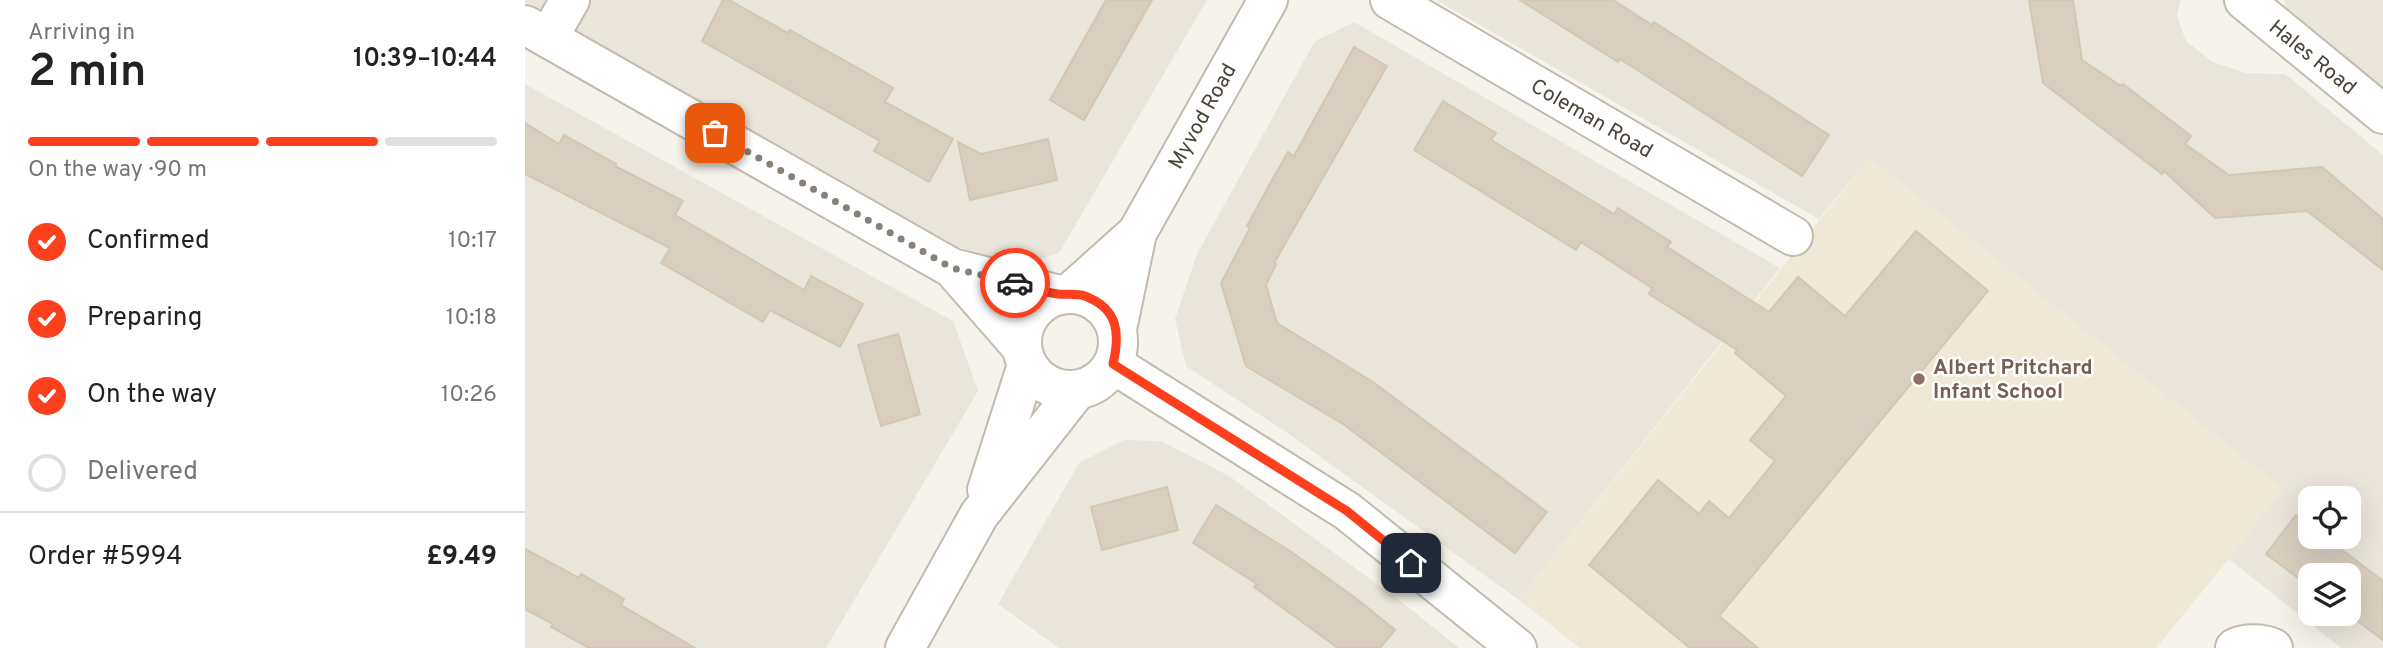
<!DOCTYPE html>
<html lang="en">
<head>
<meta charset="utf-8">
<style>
  :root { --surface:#fff; --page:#f6f6f6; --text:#222; --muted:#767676; --line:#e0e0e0; --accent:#fc3f1d }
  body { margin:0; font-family:Overpass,sans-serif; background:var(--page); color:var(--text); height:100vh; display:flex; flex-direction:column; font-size:26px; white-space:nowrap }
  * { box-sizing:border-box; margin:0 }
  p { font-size:23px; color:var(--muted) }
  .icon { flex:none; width:38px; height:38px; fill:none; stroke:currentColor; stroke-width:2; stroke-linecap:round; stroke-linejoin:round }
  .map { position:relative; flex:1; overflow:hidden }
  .sheet { display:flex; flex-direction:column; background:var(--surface); width:525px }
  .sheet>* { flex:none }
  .fabs { position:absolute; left:1773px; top:486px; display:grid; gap:14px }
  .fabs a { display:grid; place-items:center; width:63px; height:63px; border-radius:14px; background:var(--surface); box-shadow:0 7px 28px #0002; font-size:35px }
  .pin { position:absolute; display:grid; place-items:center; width:60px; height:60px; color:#fff; margin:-30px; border-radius:14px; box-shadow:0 4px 10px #0006 }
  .courier { position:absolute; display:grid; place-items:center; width:70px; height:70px; margin:-35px; border:5px solid #fc3f1d; border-radius:50%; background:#fff; color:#222; box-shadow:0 2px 9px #0007 }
  .head em { font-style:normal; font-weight:600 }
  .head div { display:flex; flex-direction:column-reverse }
  .head { display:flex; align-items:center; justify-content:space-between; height:119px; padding:0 28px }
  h1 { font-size:46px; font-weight:600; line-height:52px }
  .bar { display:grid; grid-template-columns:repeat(4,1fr); gap:10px 7px; align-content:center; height:84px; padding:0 28px }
  .bar i { height:9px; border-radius:5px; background:var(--line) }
  .bar .on { background:var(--accent) }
  .bar p { grid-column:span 4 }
  .line { display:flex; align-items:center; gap:18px; padding:0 28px; border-top:2px solid var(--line) }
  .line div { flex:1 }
  ol { padding:0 28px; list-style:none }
  li { display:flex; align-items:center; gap:21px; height:77px }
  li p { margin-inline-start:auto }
  li .icon { padding:7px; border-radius:50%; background:var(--accent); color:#fff; stroke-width:4 }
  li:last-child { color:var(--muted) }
  li i { width:38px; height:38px; border:4px solid var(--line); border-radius:50% }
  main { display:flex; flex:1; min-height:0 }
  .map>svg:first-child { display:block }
</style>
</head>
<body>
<main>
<section class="sheet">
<div class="head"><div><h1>2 min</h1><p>Arriving in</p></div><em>10:39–10:44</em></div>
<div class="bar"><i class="on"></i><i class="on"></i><i class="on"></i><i></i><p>On the way · 90 m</p></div>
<ol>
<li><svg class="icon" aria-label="check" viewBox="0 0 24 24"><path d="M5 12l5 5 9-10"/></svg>Confirmed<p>10:17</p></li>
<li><svg class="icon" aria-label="check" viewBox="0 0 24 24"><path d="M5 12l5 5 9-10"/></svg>Preparing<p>10:18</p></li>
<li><svg class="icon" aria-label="check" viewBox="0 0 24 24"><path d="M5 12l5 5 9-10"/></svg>On the way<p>10:26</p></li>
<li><i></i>Delivered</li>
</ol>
<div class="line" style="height:91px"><div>Order #5994</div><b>£9.49</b></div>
</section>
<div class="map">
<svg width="1858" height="648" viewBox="0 0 1858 648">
  <rect width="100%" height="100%" fill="#f6f3ec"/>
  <path fill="#eae5da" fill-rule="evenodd" d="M 0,0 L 682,0 L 534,253 L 491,267 L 421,243 L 0,2 Z
    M 911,0 L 1655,0 L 1652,16 L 1661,41 L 1688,62 L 1721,73 L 1760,74 L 1858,155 L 1858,648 L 1816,648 L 1704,559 L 1757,489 L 1344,158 L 1294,219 ZM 1785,499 L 1824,499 L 1824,537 L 1785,537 ZM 1785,576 L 1824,576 L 1824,614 L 1785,614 Z
    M 1759,0 L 1858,0 L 1858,95 L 1763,16 Z
    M 829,22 L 1255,268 L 994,600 L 761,432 L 661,366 L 650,319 L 672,254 L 790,41 Z
    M 0,84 L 428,321 L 453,391 L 301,648 L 0,648 Z
    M 599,440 L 636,441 L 704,476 L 878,603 L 934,648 L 534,648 L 473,604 L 554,463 Z"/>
  <path fill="#efe8d6" d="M 1344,158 L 1757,489 L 1704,559 L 1631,648 L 1055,648 L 994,600 Z"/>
  <path fill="#d8cfc1" stroke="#d3c7b4" stroke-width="2" d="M 198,0 L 204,0 L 263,33 L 265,30 L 368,88 L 360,102 L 428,139 L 404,182 L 349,151 L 355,141 L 177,41 Z
    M 581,0 L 627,0 L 559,120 L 525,100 Z
    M 995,0 L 1088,0 L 1127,25 L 1129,22 L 1304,135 L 1277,176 L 1095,59 L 1093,62 Z
    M 1504,0 L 1548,0 L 1557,60 L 1596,86 L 1598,84 L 1666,136 L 1660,144 L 1704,175 L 1797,167 L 1858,219 L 1858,270 L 1782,211 L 1690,218 L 1639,171 L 1637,174 L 1518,83 Z
    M 829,47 L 862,66 L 749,263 L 751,264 L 741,285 L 752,323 L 848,382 L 1022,512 L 990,553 L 818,424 L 721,366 L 696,283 L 725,228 L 722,226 L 742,189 L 763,152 L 769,156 Z
    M 918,101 L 971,133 L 966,140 L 1089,214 L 1093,208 L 1146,242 L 1142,247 L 1244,312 L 1273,277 L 1320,316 L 1391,231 L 1463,291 L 1194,616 L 1233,648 L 1165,648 L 1064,565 L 1133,480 L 1174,514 L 1184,501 L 1204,518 L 1250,461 L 1225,440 L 1261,396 L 1210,353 L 1212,350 L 1124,294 L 1127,288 L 1056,242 L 1051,250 L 889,150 Z
    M 0,123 L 34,144 L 39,135 L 91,164 L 90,166 L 158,201 L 150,215 L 279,290 L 286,276 L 338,304 L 315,347 L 245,310 L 238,322 L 136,263 L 145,248 L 0,174 Z
    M 523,139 L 532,180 L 445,200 L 433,142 L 456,154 Z
    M 373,334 L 395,414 L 356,426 L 333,345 Z
    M 642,487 L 653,530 L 577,550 L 566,507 Z
    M 691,505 L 765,551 L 832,599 L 870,630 L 855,648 L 813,648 L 729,587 L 732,584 L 668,543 Z
    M 1771,515 L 1785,526 L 1785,537 L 1800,537 L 1858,581 L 1858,640 L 1823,614 L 1824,576 L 1785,576 L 1785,587 L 1741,554 Z
    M 0,549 L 54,578 L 56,574 L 99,599 L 96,605 L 170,648 L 64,648 L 26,627 L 28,624 L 0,609 Z"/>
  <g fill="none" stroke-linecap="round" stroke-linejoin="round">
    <g stroke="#c2bbae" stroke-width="42">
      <path id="minor" d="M 865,0 L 1268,236
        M 1719,0 L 1858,114
        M 0,25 L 427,268 L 535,295
        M 23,38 L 45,0
        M 427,268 L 497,348
        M 588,364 L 822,511 L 992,648
        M 1710,648 C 1720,643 1737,643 1748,648"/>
    </g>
    <g stroke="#c2bbae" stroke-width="42">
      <path id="tertiary" d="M 545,293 L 612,233
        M497 342a48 48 0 1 1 96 0a48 48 0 1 1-96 0Z
        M 592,329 L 612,233 L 743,0
        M 462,490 L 502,365
        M 380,648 L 454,515 L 552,390"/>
    </g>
    <use href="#minor" stroke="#fff" stroke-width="38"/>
    <use href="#tertiary" stroke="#fff" stroke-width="38"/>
  </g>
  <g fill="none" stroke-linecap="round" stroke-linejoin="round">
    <path stroke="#878178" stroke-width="7" stroke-dasharray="0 12.6" d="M 190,133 L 427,268 L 490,283"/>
    <path stroke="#fc3f1d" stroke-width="9" d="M 490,283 C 504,287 519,292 533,294 C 542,295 551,293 560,296 C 594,309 595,334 588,364 L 822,511 L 886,563"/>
  </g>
  <circle fill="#8d6e63" stroke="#fff" stroke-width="2.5" cx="1394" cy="379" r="7"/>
  <g text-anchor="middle" stroke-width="5" stroke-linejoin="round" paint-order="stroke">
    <g font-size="21" fill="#4b4439" stroke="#fff">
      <text transform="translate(1788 57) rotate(39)" y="7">Hales Road</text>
      <text transform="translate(677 116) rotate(-61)" y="7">Myvod Road</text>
      <text transform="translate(1067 118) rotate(30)" y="7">Coleman Road</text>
    </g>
    <g font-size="21" font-weight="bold" fill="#785e54" stroke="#fff" text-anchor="start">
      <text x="1408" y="374">Albert Pritchard<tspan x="1408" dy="24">Infant School</tspan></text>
    </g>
  </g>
</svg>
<div class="fabs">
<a><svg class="icon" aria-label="locate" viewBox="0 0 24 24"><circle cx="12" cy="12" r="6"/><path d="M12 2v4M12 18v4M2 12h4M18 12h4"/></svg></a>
<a><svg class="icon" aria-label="layers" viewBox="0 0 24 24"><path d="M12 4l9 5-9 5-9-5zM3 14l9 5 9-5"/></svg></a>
</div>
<div class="pin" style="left:190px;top:133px;background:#ea580c"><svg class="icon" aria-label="bag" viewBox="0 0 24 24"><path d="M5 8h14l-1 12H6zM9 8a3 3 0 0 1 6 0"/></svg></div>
<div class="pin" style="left:886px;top:563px;background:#1f2937"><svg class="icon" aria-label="home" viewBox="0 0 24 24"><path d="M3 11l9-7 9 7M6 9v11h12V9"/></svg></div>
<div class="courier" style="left:490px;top:283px"><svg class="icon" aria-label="car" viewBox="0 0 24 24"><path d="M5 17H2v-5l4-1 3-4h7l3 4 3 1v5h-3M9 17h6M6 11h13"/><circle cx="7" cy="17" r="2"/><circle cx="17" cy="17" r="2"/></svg></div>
</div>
</main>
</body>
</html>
